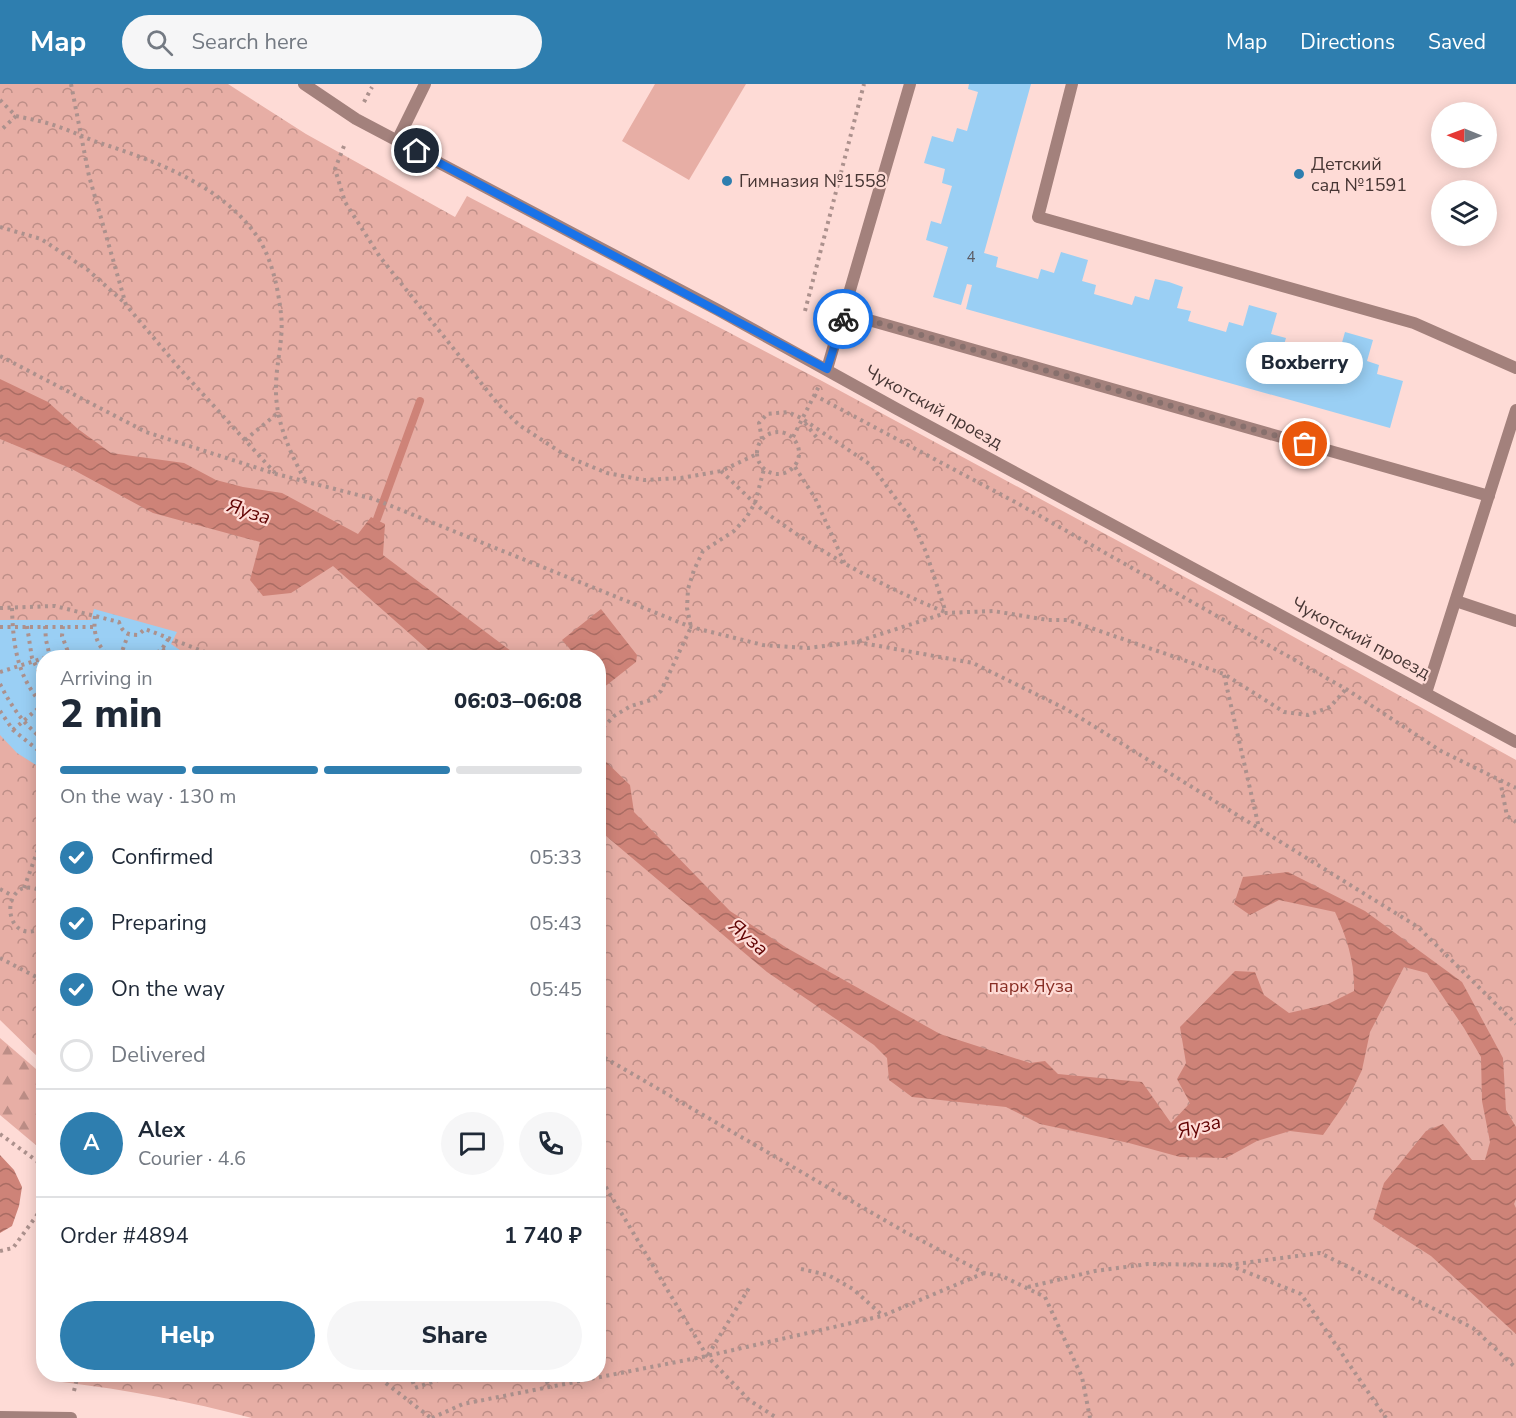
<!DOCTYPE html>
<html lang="en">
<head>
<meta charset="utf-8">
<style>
  :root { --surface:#fff; --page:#f6f6f7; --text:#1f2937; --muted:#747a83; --line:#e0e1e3; --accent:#2e7eaf }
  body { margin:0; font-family:"Nunito Sans",sans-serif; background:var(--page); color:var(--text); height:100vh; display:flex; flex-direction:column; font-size:22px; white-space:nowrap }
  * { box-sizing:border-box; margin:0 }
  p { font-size:20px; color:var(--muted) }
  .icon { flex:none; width:33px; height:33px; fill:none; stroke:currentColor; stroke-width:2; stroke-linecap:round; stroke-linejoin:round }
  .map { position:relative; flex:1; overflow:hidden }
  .panel { position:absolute; left:36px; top:566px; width:570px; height:732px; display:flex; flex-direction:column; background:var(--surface); border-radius:24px; box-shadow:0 3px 15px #0003 }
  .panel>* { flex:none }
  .needle { width:39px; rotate:271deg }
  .buttons { position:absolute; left:1431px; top:18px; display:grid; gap:12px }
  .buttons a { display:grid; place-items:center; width:66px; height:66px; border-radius:50%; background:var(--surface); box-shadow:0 3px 15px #0003; font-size:30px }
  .pin { position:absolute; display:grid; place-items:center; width:51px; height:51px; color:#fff; margin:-26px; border:3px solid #fff; border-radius:50%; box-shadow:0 2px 6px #0007 }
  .courier { position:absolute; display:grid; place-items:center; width:60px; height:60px; margin:-30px; border:4px solid #1a73e8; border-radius:50%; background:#fff; color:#222; box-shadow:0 2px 8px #0007 }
  .bubble { position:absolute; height:42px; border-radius:21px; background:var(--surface); box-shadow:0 3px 15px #0003; font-size:20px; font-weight:800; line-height:42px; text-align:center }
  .headline em { font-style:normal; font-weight:800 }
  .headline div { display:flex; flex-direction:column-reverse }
  .headline { display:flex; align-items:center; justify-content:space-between; height:102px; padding:0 24px }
  h1 { font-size:39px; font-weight:800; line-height:45px }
  .bar { display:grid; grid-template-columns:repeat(4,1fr); gap:9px 6px; align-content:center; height:72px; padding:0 24px }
  .bar i { height:8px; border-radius:4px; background:var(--line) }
  .bar .on { background:var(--accent) }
  .bar p { grid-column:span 4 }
  .line { display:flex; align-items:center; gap:15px; padding:0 24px; border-top:2px solid var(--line) }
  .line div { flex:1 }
  .round { display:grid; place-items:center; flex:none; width:63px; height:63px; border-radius:32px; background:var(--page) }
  ol { padding:0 24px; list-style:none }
  li { display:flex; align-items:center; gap:18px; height:66px }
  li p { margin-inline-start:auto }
  li .icon { padding:6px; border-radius:50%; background:var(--accent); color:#fff; stroke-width:4 }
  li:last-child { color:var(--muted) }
  li i { width:33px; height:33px; border:3px solid var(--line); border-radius:50% }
  .cta { display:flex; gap:12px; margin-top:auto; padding:12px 24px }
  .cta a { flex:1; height:69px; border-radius:36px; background:var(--accent); color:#fff; font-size:24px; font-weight:800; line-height:69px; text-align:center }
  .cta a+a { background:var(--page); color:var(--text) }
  header { display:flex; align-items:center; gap:36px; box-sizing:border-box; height:84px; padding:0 30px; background:var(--accent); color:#fff }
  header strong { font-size:28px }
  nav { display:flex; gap:33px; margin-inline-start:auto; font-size:21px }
  .search { width:420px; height:54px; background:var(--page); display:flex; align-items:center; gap:15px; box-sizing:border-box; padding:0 21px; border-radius:33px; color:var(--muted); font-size:22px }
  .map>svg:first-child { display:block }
</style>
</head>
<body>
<header>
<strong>Map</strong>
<div class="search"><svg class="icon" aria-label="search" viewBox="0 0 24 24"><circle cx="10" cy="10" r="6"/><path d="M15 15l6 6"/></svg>Search here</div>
<nav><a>Map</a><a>Directions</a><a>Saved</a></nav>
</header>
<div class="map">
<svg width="1516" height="1334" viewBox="0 0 1516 1334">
  <defs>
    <pattern id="forest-firs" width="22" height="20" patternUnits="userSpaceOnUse" patternTransform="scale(1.5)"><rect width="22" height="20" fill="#e7aea5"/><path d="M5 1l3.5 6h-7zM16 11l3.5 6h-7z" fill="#bd8e87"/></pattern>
    <pattern id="park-crowns" width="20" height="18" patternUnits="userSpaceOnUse" patternTransform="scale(1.5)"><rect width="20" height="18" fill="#e7aea5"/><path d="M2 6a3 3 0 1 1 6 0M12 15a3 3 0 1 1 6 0" fill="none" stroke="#bd8e87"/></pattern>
    <pattern id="water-waves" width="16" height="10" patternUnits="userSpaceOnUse" patternTransform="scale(1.5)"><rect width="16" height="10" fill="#ce8378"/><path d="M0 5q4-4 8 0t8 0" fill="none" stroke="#a96c63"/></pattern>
  </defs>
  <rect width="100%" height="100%" fill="#fedbd6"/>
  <path fill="url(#forest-firs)" d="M 0,954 L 43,991 L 43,1067 L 0,1031 Z"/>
  <path fill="url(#park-crowns)" d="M 0,0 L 228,0 L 306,50 L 455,133 L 467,112 L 822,297 L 1220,512 L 1516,676 L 1516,1334 L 252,1334 C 188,1317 127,1306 62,1298 L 62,1290 L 598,1290 L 598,573 L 44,573 L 43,978 L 0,936 Z"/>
  <path fill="#e7aea5" d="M 655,0 L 746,0 L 689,96 L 622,57 Z
    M 0,16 L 16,32 L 0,47 Z"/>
  <path fill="url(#water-waves)" d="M 0,295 L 48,318 L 78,345 L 111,369 L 184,379 L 216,396 L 243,403 L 282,409 L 358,450 L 371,433 L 385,440 L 383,471 L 519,573 L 436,573 L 333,482 L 291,509 L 263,512 L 250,496 L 260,458 L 153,429 L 70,384 L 0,355 Z
    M 601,525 L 637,571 L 636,578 L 603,604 L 599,599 L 598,573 L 577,573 L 562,556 Z
    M 599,671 L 630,701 L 634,728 L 730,827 L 787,864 L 940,950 L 1030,979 L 1045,977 L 1058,990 L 1142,998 L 1171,1039 L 1190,1019 L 1177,995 L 1186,979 L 1180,943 L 1235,887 L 1255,888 L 1264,911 L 1289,929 L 1328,920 L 1354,907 C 1355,880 1347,853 1335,828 L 1279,816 L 1250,831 L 1234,820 L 1243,793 L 1288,788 L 1365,827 L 1462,898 L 1503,974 L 1506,1026 L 1516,1043 L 1516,1115 L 1514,1120 L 1516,1124 L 1516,1250 L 1431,1172 L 1373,1135 L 1384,1099 L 1426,1047 L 1443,1040 L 1472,1076 L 1485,1076 L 1490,1058 L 1482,1017 L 1481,973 L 1464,944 L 1427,889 L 1404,883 L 1370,948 L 1362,986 L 1348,1015 L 1323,1051 L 1290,1047 L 1257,1057 L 1226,1074 L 1180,1073 L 1129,1059 L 1040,1040 L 1006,1023 L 912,1013 L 889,996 L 887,974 L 874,961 L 767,888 L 599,746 Z
    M 0,1071 L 14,1086 L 22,1103 L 19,1122 L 12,1142 L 0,1149 Z"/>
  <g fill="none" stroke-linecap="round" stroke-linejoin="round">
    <path stroke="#ce8378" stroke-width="8" d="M 377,435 L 420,317"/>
  </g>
  <path fill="#9acff4" d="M 969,0 L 1031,0 L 984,169 L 998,173 L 996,183 L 1038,195 L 1041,185 L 1054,189 L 1061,168 L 1088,176 L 1082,197 L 1096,201 L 1094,210 L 1132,221 L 1135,212 L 1149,216 L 1155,195 L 1169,198 L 1183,203 L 1177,224 L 1191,227 L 1188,237 L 1226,248 L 1229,238 L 1243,242 L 1249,221 L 1277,229 L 1271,250 L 1286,254 L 1283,264 L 1324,275 L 1327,266 L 1339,269 L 1345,248 L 1373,256 L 1367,277 L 1379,281 L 1377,290 L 1403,297 L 1390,344 L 966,225 L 972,201 L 967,200 L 961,221 L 933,213 L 948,163 L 926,156 L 931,137 L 941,140 L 952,102 L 942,99 L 945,85 L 924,79 L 932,52 L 953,58 L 957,44 L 967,47 L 978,8 L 968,5 Z
    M 94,525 L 177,548 L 171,560 L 190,573 L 44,573 L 44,686 L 17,669 L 0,651 L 0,536 L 91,536 Z"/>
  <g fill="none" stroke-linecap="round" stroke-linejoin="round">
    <path stroke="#ac918d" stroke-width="4" stroke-dasharray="3 4.5" stroke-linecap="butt" d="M 71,0 L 89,92 L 126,221 L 180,285 L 275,389
      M 0,16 L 16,32 L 0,47
      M 364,18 L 372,3
      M 16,32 C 29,35 43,37 56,42 C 69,46 81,52 94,57 C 152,76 216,98 254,148 C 271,170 278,203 281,230 C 284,254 276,279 276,303 C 275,336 290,369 306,398
      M 344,62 L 335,85 L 345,118 L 380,173 L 498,320 L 519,341 L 568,373 L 607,389 L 644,396 L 681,394 L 721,387 L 757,370
      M 0,143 L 41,155 L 88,186 L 126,220
      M 805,227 L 864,0
      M 0,272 L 146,348 L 276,390 L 374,415 L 691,543 L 763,561 L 808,564 L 856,558 L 946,529 L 993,527 L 1048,536 L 1068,536 L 1224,590 L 1284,628 L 1308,631 L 1330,623 L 1346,605
      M 814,311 L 1017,419 L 1346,605 L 1441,667 L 1516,704
      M 805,339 L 818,355
      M757 369a21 21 0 1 1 42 0a21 21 0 1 1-42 0Z
      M 793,353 L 819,302
      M 762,355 L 759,339 L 767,330 L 788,328 L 801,334 L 871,381 L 911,435 L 926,468 L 946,529
      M 245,356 L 279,328
      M 795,383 L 815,414 L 845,480
      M 721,387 C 738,403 754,420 772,433 C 826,472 884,503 945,528
      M 0,524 L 55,522 L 119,538 C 122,548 127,551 138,551 L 145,545 L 218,573
      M 12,524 C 13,561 17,594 44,622
      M 95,532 C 93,550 97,563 111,573
      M 27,542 L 32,574 L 44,598
      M 45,542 L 46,556 L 50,573
      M 63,542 L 62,552 L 70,573
      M 0,543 L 94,543
      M 857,558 L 973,579 L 1066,625 L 1418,843 L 1516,940
      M 162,565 L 174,573
      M 120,573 L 128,551
      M 151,573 L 162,565 L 169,554
      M 0,588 L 44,574
      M 1224,591 L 1259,744
      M 0,600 C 11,622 24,641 44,656
      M 0,627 L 13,646 L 44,671
      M 13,646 L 42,621
      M 598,649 L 614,632 L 631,622 L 651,616 L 661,607 L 691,543 L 687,524 L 688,505 L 694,486 L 703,467 L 734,447 L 746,434 L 755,419 L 764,385
      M 1500,696 L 1507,732 L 1516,738
      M 24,804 L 44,749
      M 0,805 L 11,811
      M 44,809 C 37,804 29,802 21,805 C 0,817 11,862 44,843
      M 0,874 L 44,897
      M 598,970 L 905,1148 L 984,1189 L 1002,1192 L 1045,1213 L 1082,1293 L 1090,1334
      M 0,1050 L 37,1077 L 44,1090
      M 598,1090 L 707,1272 L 749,1316 L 777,1334
      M 0,1167 L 13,1164 L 37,1131 L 44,1105
      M 1229,1181 L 1301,1210 L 1386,1334
      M 801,1185 L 828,1191 L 853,1205 L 882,1231
      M 1028,1203 L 1095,1187 L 1148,1180 L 1228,1181 L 1320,1169 L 1473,1244 L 1516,1284
      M 708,1271 L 749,1204
      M 374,1290 L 431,1334
      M 410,1290 L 415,1304 L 455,1290
      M 544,1290 L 549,1303
      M 74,1307 L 78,1290
      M 432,1334 L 463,1320 L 707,1272 L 882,1232 L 984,1189"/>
    <path stroke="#a3817c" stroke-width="12" d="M 1072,0 L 1038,133 L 1414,239 L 1516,284
      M 397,57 L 425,0
      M 844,229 L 1489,412
      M 827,285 L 910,0
      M 1456,517 L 1516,537
      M 1426,609 L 1516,326"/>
    <path stroke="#a3817c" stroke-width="12" d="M 304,0 L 356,35 L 718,226 L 897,325 L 1516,658"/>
    <path stroke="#a3817c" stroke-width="12" d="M 0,1333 L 71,1334"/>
  </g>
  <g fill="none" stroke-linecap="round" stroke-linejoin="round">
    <path stroke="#87706d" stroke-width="6" stroke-dasharray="0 10.8" d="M 843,235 L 844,229 L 1305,360"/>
    <path stroke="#1a73e8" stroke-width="8" d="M 417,67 L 827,285 L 843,235"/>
  </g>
  <g fill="#2e7eaf" stroke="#fedbd6" stroke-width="2">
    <circle cx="1299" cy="90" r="6"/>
    <circle cx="727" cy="97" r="6"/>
  </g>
  <g text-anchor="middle" stroke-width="4.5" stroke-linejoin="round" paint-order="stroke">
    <g font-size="15" fill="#5c5c64">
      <text x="971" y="178">4</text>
    </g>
    <g font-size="18" fill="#473634" stroke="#fedbd6" text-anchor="start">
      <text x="1311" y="86">Детский<tspan x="1311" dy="21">сад №1591</tspan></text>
      <text x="739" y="103">Гимназия №1558</text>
    </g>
    <g font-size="18" fill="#473634" stroke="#fedbd6">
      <text transform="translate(934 323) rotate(29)" y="6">Чукотский проезд</text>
      <text transform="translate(1361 554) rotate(28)" y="6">Чукотский проезд</text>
    </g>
    <g font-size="18" fill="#882e25" stroke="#fedbd6">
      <text x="1031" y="908">парк Яуза</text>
    </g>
    <g font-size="20" font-style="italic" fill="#620303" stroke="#fedbd6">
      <text transform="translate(249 427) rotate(18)" y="7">Яуза</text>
      <text transform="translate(749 853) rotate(41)" y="7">Яуза</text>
      <text transform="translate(1199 1042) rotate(-14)" y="7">Яуза</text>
    </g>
  </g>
</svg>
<div class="buttons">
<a><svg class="needle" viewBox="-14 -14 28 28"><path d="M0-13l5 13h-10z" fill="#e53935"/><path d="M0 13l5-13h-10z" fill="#747a83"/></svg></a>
<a><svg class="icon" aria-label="layers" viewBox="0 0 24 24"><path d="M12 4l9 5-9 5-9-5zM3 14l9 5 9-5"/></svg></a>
</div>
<div class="pin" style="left:1305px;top:360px;background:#ea580c"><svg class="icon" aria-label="bag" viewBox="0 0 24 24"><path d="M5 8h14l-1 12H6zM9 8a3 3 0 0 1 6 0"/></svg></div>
<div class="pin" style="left:417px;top:67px;background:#1f2937"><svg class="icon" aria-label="home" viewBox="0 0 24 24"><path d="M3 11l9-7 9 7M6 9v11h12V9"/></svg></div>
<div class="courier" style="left:843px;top:235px"><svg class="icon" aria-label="bike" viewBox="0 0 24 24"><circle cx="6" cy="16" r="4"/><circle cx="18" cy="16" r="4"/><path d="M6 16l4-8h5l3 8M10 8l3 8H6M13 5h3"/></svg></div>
<div class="bubble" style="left:1246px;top:258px;width:117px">Boxberry</div>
<section class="panel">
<div class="headline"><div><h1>2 min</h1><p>Arriving in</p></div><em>06:03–06:08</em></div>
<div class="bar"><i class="on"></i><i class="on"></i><i class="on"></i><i></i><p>On the way · 130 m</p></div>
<ol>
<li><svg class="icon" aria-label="check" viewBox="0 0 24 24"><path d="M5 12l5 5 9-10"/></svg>Confirmed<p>05:33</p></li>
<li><svg class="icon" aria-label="check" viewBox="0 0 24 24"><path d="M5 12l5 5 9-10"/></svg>Preparing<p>05:43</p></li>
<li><svg class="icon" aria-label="check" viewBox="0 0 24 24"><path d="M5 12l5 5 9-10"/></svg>On the way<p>05:45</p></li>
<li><i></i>Delivered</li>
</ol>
<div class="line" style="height:108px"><b class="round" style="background:var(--accent);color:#fff">A</b><div><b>Alex</b><p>Courier · 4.6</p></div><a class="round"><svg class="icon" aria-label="chat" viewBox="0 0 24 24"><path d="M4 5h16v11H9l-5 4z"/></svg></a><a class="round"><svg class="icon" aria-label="phone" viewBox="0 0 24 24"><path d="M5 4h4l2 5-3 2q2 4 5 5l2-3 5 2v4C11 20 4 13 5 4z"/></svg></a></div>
<div class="line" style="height:78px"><div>Order #4894</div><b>1 740 ₽</b></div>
<div class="cta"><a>Help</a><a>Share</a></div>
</section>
</div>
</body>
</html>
